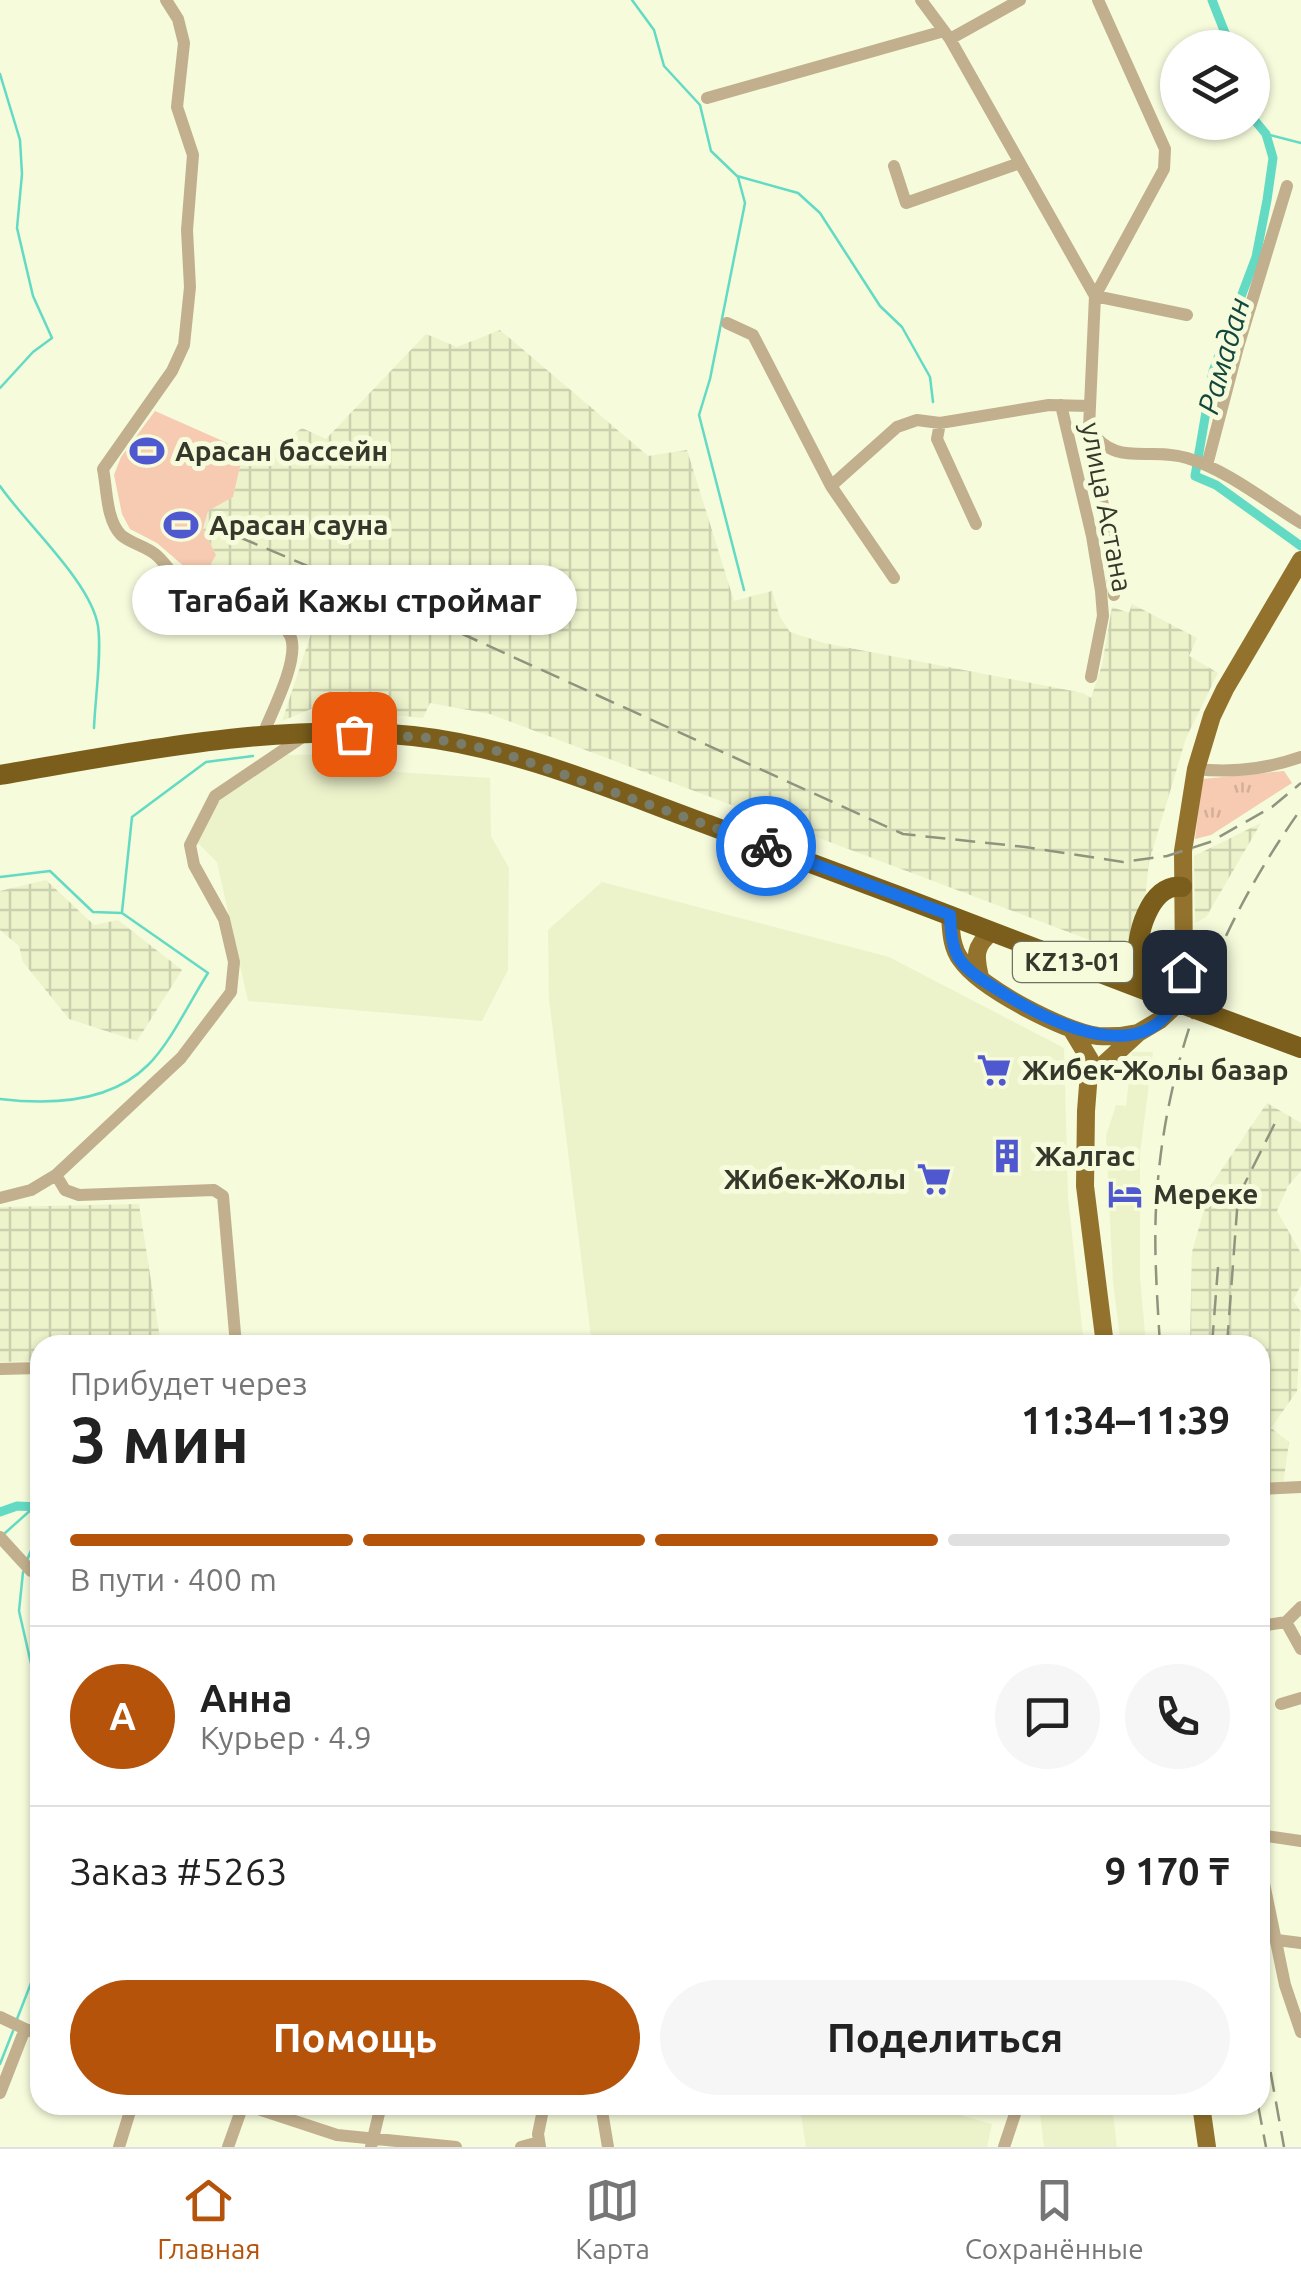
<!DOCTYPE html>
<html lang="ru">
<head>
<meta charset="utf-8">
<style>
  :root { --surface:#fff; --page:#f6f6f6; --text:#222; --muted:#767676; --line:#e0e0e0; --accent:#b45309 }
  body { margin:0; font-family:Ubuntu,sans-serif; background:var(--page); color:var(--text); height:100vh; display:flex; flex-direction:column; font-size:38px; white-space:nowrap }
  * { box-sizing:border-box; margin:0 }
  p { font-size:32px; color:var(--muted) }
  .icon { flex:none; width:55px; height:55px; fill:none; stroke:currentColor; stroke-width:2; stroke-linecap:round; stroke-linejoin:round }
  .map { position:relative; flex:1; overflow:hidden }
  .sheet { position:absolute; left:30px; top:1335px; width:1240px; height:780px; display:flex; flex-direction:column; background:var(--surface); border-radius:30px; box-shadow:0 2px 8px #0004 }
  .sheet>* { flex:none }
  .controls { position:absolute; left:1160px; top:30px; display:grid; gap:20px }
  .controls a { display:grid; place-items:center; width:110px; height:110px; border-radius:50%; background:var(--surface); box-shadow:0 2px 8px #0004; font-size:50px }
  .pin { position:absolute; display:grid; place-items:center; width:85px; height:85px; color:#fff; margin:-42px; border-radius:20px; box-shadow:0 5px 15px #0006 }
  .courier { position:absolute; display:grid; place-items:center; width:100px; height:100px; margin:-50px; border:8px solid #1a73e8; border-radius:50%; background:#fff; color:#222; box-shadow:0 2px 12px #0007 }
  .bubble { position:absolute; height:70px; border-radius:35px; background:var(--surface); box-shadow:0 2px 8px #0004; font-size:32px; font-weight:700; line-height:70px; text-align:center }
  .headline em { font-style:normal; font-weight:700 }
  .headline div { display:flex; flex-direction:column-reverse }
  .headline { display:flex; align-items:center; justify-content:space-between; height:170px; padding:0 40px }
  h1 { font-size:65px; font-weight:700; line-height:75px }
  .bar { display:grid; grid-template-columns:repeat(4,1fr); gap:15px 10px; align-content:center; height:120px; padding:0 40px }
  .bar i { height:12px; border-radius:8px; background:var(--line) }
  .bar .current { background:var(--accent) }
  .bar p { grid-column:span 4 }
  .line { display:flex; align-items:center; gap:25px; padding:0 40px; border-top:2px solid var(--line) }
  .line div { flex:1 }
  .round { display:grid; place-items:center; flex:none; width:105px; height:105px; border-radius:52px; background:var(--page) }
  .action { display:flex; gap:20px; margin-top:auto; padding:20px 40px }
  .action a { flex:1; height:115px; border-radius:60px; background:var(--accent); color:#fff; font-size:40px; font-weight:700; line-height:115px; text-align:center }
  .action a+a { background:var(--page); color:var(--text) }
  .dock { display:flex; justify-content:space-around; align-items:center; height:140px; border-top:2px solid var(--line); background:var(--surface); font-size:28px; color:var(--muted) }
  .dock a { display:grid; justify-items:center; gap:5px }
  .dock .current { color:var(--accent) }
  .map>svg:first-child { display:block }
</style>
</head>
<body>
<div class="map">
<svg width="1301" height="2147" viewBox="0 0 1301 2147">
  <defs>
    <pattern id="industrial-grid" width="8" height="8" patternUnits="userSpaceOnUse" patternTransform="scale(2.5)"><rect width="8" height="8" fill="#ecf3cb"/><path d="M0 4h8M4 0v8" fill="none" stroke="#cbd1ae"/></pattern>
    <pattern id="grass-tufts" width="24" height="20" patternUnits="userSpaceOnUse" patternTransform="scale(2.5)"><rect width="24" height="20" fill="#f6cbb1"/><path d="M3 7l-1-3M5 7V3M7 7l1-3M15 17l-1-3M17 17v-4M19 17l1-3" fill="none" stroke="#d4af98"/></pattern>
  </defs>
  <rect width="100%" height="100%" fill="#f5fbdb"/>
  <path fill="#ecf3cb" d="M 334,754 L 337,778 L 347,776 L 356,759 L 397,772 L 490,778 L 491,836 L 509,868 L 508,970 L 482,1021 L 248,1001 L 217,862 L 198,843 L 219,798 L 287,755 Z
    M 602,882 L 889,957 L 1064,1048 L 1068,1198 L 1084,1345 L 592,1345 L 549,999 L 548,930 Z
    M 1132,1052 L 1153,1052 L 1140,1154 L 1140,1276 L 1146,1345 L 1121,1345 L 1113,1282 L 1106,1136 L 1116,1105 L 1126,1106 Z
    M 803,2105 L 925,2105 L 992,2124 L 987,2147 L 806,2147 L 800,2108 Z
    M 1039,2105 L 1112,2105 L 1117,2147 L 1044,2147 Z"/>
  <path fill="url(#industrial-grid)" d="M 500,330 L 648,456 L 687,450 L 734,601 L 772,591 L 780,617 L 790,632 L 824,643 L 1083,693 L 1091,698 L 1102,665 L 1112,607 L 1129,613 L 1132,604 L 1197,638 L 1189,656 L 1218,673 L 1186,738 L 1149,862 L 1145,899 L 1124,953 L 490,714 L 430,703 L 423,718 L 316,707 L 282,721 L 317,616 L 307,606 L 209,567 L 216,555 L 203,529 L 208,510 L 233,497 L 242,458 L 273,450 L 302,428 L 326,439 L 426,334 L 457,347 Z
    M 1261,823 L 1206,917 L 1195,923 L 1194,856 Z
    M 46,880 L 94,925 L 118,920 L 182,970 L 137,1041 L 69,1019 L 23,962 L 19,946 L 0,930 L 0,891 Z
    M 1267,1103 L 1301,1123 L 1301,1171 L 1288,1186 L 1277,1211 L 1301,1253 L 1301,1285 L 1293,1300 L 1301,1312 L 1297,1391 L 1271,1428 L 1289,1442 L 1283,1485 L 1260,1484 L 1260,1345 L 1190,1345 L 1192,1252 L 1211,1185 Z
    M 139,1204 L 161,1345 L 40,1345 L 40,1361 L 0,1362 L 0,1207 Z"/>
  <path fill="url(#grass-tufts)" d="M 1284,771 L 1292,783 L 1211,835 L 1195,839 L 1202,779 Z"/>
  <path fill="#f6cbb1" d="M 155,411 L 234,446 L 242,458 L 233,497 L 208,511 L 203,529 L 216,555 L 201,581 L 157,543 L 130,529 L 122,514 L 114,475 L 121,457 Z"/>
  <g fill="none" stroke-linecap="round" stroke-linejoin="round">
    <path stroke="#63dac4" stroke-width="2.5" d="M 632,0 L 654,30 L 664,66 L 700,105 L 711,151 L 737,176 L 798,193 L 820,213 L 880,306 L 902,327 L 930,377 L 933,402
      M 0,74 L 20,140 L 22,174 L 17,228 L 33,296 L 52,338 L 33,352 L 0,388
      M 1266,134 L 1301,143
      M 738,177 L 745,203 L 710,379 L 699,415 L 744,590
      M 0,486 C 26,524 91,582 98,626 C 102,653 95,700 94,728
      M 0,877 L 50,871 L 93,912 L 122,913 L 208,973 C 190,1001 171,1042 148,1065 C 110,1103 50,1105 0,1099
      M 122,912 L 132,817 L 206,762 L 253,756
      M 5,1533 L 33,1508
      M 27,1560 L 33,1546 L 34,1507
      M 23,1572 L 19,1611 L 40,1703
      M 17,2019 L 40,1960
      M 0,2064 L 13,2031"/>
    <path stroke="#63dac4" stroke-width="9" d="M 1212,0 L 1231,48
      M 1252,117 L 1266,134 L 1273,158 L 1267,200 L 1256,257 L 1213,371 L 1195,476 L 1216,485 L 1301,546
      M 0,1512 L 17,1506 L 40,1507"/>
    <path stroke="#c1af8d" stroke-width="12" d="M 166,0 L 178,19 L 184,43 L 177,107 L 193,155 L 187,230 L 190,287 L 184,345 L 172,371 L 103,469 C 107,488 106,520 121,535 C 130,543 145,546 155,554 C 165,562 171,574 181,581 C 206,597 289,612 292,642 C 296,667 271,713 262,737
      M 921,0 L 950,39 L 1095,296 L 1089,428 C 1115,469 1148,446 1187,458 C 1227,470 1265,501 1301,523
      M 1098,0 L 1165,149 L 1164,169 L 1095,296 L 1187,315
      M 950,39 L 1020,0
      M 707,98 L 944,31
      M 894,166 L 906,203 L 1020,163
      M 727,323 L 753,335 L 831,486 L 894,578
      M 1061,405 L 1092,536 L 1101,591 L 1103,616 L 1091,677
      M 940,423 L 937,439 L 976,524
      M 1100,446 L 1093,463 L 1107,522 L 1114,595
      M 1207,465 L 1238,347 L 1287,186
      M 831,486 L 897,427 L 917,420 L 940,423 L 1049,405 L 1090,406
      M 1196,769 C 1232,773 1267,769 1301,757
      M 56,1175 L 65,1190 L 79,1195 L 214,1190 L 223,1196 L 236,1345
      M 0,1198 L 31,1190 L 56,1175 L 181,1058 L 231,992 L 234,962 L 224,919 L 194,865 L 190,845 L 215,796 L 304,736
      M 0,1369 L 40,1368
      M 1260,1489 L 1301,1487
      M 0,1537 L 31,1571 L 40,1573
      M 1286,1622 L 1301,1649
      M 1260,1626 L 1286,1622 L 1301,1607
      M 1281,1704 L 1301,1698
      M 1260,1835 L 1301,1841
      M 1260,1864 L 1285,1985 L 1301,2032
      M 1277,1940 L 1301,1943
      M 0,2017 L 25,2029
      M 0,2093 L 25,2029 L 40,2034
      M 246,2105 L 337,2135 L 456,2147
      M 601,2105 L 608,2147
      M 119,2147 L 132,2105
      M 228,2147 L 243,2105
      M 371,2147 L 381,2105
      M 521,2147 L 539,2142
      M 540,2147 L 538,2134 L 544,2105
      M 1004,2147 L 1018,2105"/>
    <path stroke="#92722c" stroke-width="18" d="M 950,915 C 951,930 951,947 961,960 C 980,988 1065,1032 1098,1036 C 1112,1037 1125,1036 1138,1033
      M 980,977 C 975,956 974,946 992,932
      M 1072,1030 L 1090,1060 L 1086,1111 L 1085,1186 L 1105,1345
      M 1090,1077 L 1138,1033 L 1160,1020 L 1175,1006 L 1184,972 L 1183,851 L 1196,769 L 1212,716 L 1225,689 L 1301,560
      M 1201,2105 L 1207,2147"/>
    <path stroke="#7b5e1b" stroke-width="20" d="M 0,775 C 134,752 276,722 413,736 C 515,747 613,790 709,825 C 858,880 1007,937 1155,994
      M 1153,994 C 1147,985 1139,975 1138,964 C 1134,938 1150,882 1182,887"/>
    <path stroke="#8f947e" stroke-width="2.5" stroke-dasharray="20 10" stroke-linecap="butt" d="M 239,537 L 381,597 L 903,834 L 1025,847 L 1123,862 L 1167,856 L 1210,842 L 1272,807 L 1301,783
      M 1160,1345 C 1157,1294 1153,1243 1157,1192 C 1167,1052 1220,923 1301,809
      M 1212,1345 L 1218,1267
      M 1227,1345 L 1238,1197 L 1277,1119
      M 1260,2013 L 1284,2147
      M 1258,2105 L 1266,2147"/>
    <path stroke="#7b5e1b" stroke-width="20" d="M 1155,994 L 1301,1048"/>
  </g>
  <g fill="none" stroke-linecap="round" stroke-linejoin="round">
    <path stroke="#787c69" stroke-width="10" stroke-dasharray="0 18" d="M 354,734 L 430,738 L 497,751 L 766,846"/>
    <path stroke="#1a73e8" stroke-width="12" d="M 766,846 L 950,915 C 951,930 951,947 960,960 C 970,974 989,984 1003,993 C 1062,1030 1166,1076 1184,972"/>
  </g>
  <defs>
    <g id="stadium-bare" transform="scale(2.7)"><path d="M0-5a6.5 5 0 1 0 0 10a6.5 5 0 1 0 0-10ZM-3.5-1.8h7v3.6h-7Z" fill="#4f58ce" stroke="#f5fbdb" stroke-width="2.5" paint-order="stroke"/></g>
    <g id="supermarket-bare" transform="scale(2.7)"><path d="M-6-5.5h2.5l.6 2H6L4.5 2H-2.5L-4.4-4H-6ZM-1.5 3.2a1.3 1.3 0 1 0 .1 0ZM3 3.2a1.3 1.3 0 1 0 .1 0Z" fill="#4f58ce" stroke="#f5fbdb" stroke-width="2.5" paint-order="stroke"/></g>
    <g id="building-bare" transform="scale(2.7)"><path d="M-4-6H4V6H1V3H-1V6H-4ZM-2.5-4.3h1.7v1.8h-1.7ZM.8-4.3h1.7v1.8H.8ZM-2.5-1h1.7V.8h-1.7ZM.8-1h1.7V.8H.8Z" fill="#4f58ce" stroke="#f5fbdb" stroke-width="2.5" paint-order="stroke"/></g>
    <g id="hotel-bare" transform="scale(2.7)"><path d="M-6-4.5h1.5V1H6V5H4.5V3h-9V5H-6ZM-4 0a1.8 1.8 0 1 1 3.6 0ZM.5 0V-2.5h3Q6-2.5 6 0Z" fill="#4f58ce" stroke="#f5fbdb" stroke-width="2.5" paint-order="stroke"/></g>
  </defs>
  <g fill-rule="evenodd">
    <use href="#stadium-bare" x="147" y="451"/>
    <use href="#stadium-bare" x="181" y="525"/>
    <use href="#supermarket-bare" x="994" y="1070"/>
    <use href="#building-bare" x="1007" y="1156"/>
    <use href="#supermarket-bare" x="934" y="1179"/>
    <use href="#hotel-bare" x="1125" y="1194"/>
  </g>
  <g text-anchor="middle" stroke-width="10" stroke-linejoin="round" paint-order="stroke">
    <rect fill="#f5fbdb" stroke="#6f7260" stroke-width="2.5" x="1013" y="942" width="120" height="40" rx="8"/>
    <g font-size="25" font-weight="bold" fill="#35382b">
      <text x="1073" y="971">KZ13-01</text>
    </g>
    <g font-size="28" font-weight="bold" fill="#35382b" stroke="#f5fbdb" text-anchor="start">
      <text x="175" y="461">Арасан бассейн</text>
      <text x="209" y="535">Арасан сауна</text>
      <text x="1022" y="1080">Жибек-Жолы базар</text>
      <text x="1035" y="1166">Жалгас</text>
      <text x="906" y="1189" text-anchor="end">Жибек-Жолы</text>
      <text x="1153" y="1204">Мереке</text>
    </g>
    <g font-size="28" fill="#35382b" stroke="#f5fbdb">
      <text transform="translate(1107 507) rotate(79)" y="10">улица Астана</text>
    </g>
    <g font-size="30" font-style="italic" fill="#12473e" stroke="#f5fbdb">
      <text transform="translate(1224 356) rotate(-74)" y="10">Рамадан</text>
    </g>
  </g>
</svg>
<div class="controls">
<a><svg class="icon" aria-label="layers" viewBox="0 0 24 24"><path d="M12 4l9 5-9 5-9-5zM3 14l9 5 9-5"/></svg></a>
</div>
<div class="pin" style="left:354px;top:734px;background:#ea580c"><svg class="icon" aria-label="bag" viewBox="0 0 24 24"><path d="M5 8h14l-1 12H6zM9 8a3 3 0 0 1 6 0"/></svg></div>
<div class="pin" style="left:1184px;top:972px;background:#1f2937"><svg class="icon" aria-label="home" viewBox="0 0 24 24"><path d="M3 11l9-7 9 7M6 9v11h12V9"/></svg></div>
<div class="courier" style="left:766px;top:846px"><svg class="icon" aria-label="bike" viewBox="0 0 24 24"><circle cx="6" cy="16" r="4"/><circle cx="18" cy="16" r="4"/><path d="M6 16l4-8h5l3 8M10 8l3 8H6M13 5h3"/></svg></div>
<div class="bubble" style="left:132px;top:565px;width:445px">Тагабай Кажы строймаг</div>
<section class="sheet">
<div class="headline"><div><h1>3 мин</h1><p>Прибудет через</p></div><em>11:34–11:39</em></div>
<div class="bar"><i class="current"></i><i class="current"></i><i class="current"></i><i></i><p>В пути · 400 m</p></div>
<div class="line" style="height:180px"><b class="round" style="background:var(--accent);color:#fff">А</b><div><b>Анна</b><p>Курьер · 4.9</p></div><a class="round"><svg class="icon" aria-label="chat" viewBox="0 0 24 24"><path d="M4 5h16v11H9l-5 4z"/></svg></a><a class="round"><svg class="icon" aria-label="phone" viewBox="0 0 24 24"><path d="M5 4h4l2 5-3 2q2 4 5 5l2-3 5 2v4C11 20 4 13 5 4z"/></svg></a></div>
<div class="line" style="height:130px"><div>Заказ #5263</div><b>9 170 ₸</b></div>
<div class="action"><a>Помощь</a><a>Поделиться</a></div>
</section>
</div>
<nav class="dock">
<a class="current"><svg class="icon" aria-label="home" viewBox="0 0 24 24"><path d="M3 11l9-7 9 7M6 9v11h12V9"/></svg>Главная</a>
<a><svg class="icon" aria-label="map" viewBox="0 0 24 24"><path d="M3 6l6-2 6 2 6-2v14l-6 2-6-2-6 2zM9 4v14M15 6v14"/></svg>Карта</a>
<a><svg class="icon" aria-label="saved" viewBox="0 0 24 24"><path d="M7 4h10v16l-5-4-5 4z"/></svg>Сохранённые</a>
</nav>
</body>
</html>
